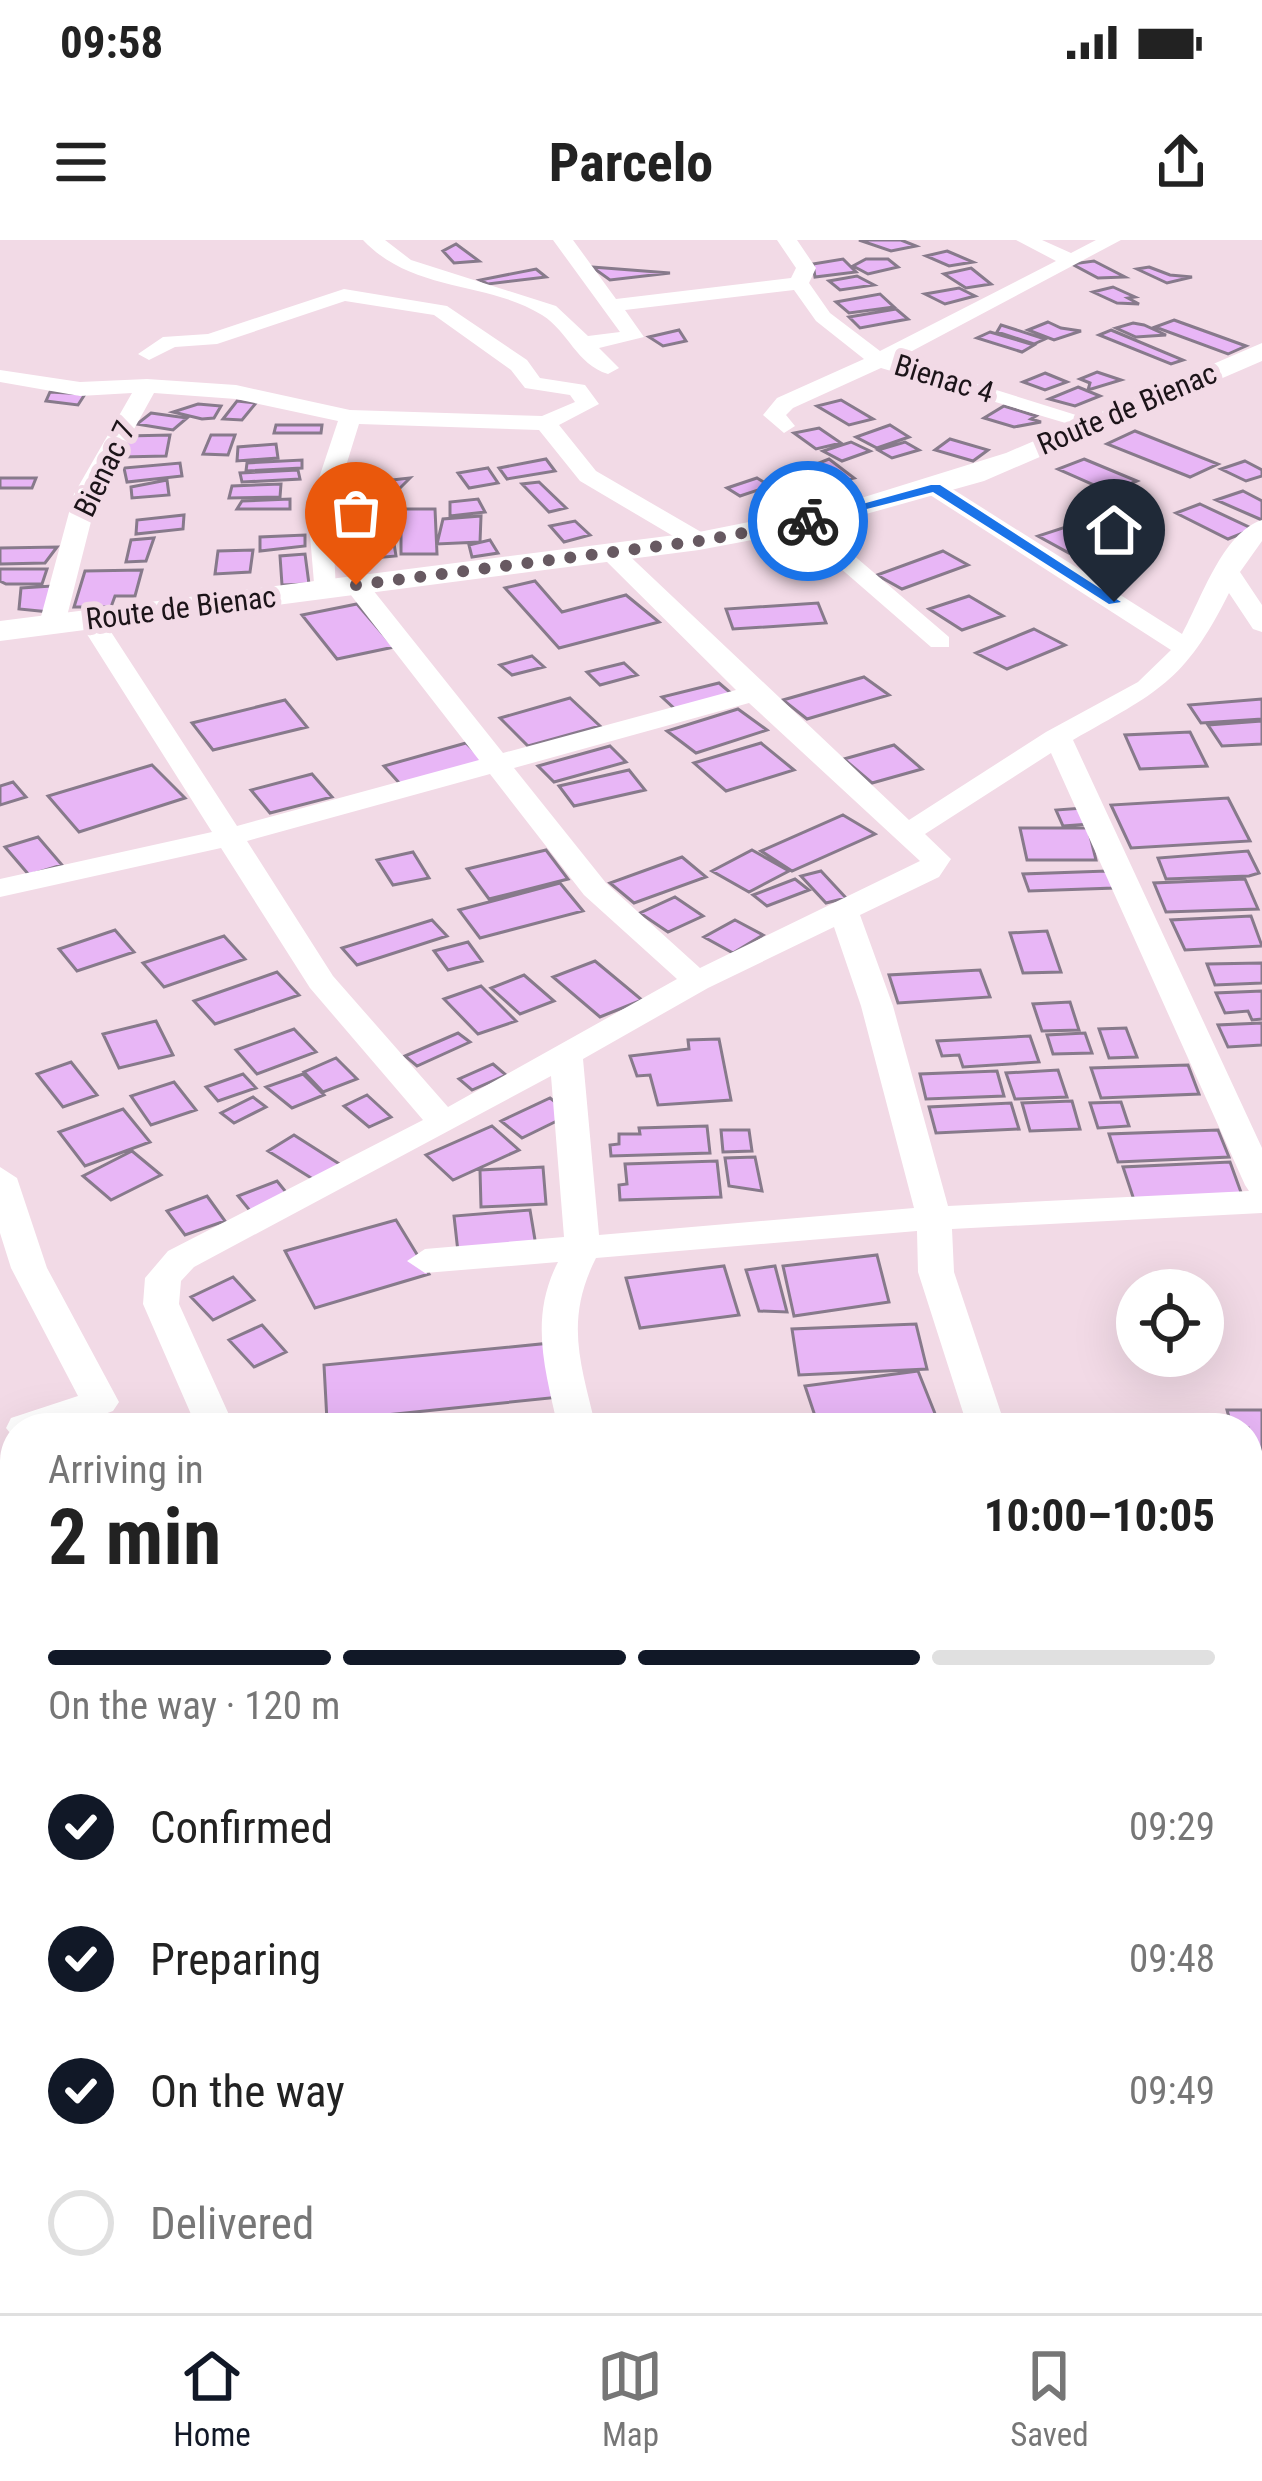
<!DOCTYPE html>
<html lang="en">
<head>
<meta charset="utf-8">
<style>
  :root { --surface:#fff; --page:#f2f2f2; --text:#222; --muted:#767676; --line:#e0e0e0; --accent:#111827 }
  body { margin:0; font-family:"Roboto Condensed",sans-serif; background:var(--page); color:var(--text); height:100vh; display:flex; flex-direction:column; font-size:45px; white-space:nowrap }
  * { box-sizing:border-box; margin:0 }
  p { font-size:39px; color:var(--muted) }
  .icon { flex:none; width:66px; height:66px; fill:none; stroke:currentColor; stroke-width:2; stroke-linecap:round; stroke-linejoin:round }
  .map { position:relative; flex:1; overflow:hidden }
  .side { position:absolute; left:0px; top:1173px; width:1263px; height:900px; display:flex; flex-direction:column; background:var(--surface); border-radius:48px 48px 0 0; box-shadow:0 12px 48px #0002 }
  .side>* { flex:none }
  .fabs { position:absolute; left:1116px; top:1029px; display:grid; gap:24px }
  .fabs a { display:grid; place-items:center; width:108px; height:108px; border-radius:50%; background:var(--surface); box-shadow:0 12px 48px #0002; font-size:60px }
  .pin { position:absolute; display:grid; place-items:center; width:102px; height:102px; color:#fff; margin:-123px -51px; border-radius:50% 50% 50% 0; rotate:-45deg; box-shadow:0 0 12px #0007 }
  .pin .icon { rotate:45deg }
  .courier { position:absolute; display:grid; place-items:center; width:120px; height:120px; margin:-60px; border:9px solid #1a73e8; border-radius:50%; background:#fff; color:#222; box-shadow:0 3px 15px #0007 }
  .head em { font-style:normal; font-weight:700 }
  .head div { display:flex; flex-direction:column-reverse }
  .head { display:flex; align-items:center; justify-content:space-between; height:204px; padding:0 48px }
  h1 { font-size:78px; font-weight:700; line-height:90px }
  .bar { display:grid; grid-template-columns:repeat(4,1fr); gap:18px 12px; align-content:center; height:144px; padding:0 48px }
  .bar i { height:15px; border-radius:9px; background:var(--line) }
  .bar .selected { background:var(--accent) }
  .bar p { grid-column:span 4 }
  ol { padding:0 48px; list-style:none }
  li { display:flex; align-items:center; gap:36px; height:132px }
  li p { margin-inline-start:auto }
  li .icon { padding:12px; border-radius:50%; background:var(--accent); color:#fff; stroke-width:4 }
  li:last-child { color:var(--muted) }
  li i { width:66px; height:66px; border:6px solid var(--line); border-radius:50% }
  .status { display:flex; justify-content:space-between; align-items:center; height:84px; padding:0 60px; background:var(--surface); direction:ltr }
  .status svg { height:33px; fill:currentColor }
  header { display:flex; justify-content:space-between; align-items:center; height:156px; padding:0 48px; background:var(--surface); font-size:54px; font-weight:700 }
  .tabs { display:flex; justify-content:space-around; align-items:center; height:168px; border-top:3px solid var(--line); background:var(--surface); font-size:33px; color:var(--muted) }
  .tabs a { display:grid; justify-items:center; gap:6px }
  .tabs .selected { color:var(--accent) }
  .map>svg:first-child { display:block }
</style>
</head>
<body>
<div class="status"><b>09:58</b><svg viewBox="0 0 49 12"><path d="M0 12V9h3v3zM5 12V6h3v6zM10 12V3h3v9zM15 12V0h3v12zM26 1h20v11H26zM47 4h2v5h-2z"/></svg></div>
<header><svg class="icon" aria-label="menu" viewBox="0 0 24 24"><path d="M4 6h16M4 12h16M4 18h16"/></svg>Parcelo<svg class="icon" aria-label="share" viewBox="0 0 24 24"><path d="M12 15V3M7 8l5-5 5 5M5 13v7h14v-7"/></svg></header>
<div class="map">
<svg width="1262" height="2073" viewBox="0 0 1262 2073">
  <rect width="100%" height="100%" fill="#f2dae6"/>
  <g fill="none" stroke-linecap="round" stroke-linejoin="round">
    <path stroke="#bcb0f9" stroke-width="14" d="M 1011,2073 L 1025,2058"/>
  </g>
  <path fill="#e8b6f6" stroke="#877a8b" stroke-width="3" d="M 859,0 L 901,0 L 916,6 L 891,11 Z
    M 456,4 L 479,21 L 454,23 L 443,11 Z
    M 947,11 L 973,22 L 949,26 L 926,16 Z
    M 843,19 L 856,32 L 815,37 L 813,24 Z
    M 866,19 L 888,19 L 898,27 L 868,34 L 853,26 Z
    M 1094,21 L 1125,37 L 1098,38 L 1072,24 Z
    M 592,27 L 670,33 L 610,40 Z
    M 1149,27 L 1170,35 L 1192,37 L 1167,43 L 1137,29 Z
    M 971,28 L 991,44 L 966,48 L 944,34 Z
    M 536,29 L 546,37 L 488,44 L 480,40 Z
    M 857,36 L 874,45 L 840,50 L 829,41 Z
    M 1113,47 L 1135,57 L 1128,58 L 1139,64 L 1117,63 L 1093,52 Z
    M 959,48 L 975,56 L 945,64 L 925,54 Z
    M 880,54 L 894,67 L 849,73 L 836,62 Z
    M 896,69 L 908,79 L 860,88 L 849,77 Z
    M 1174,80 L 1246,106 L 1228,114 L 1155,87 Z
    M 1048,82 L 1061,88 L 1081,91 L 1054,100 L 1028,90 Z
    M 1133,83 L 1144,85 L 1166,95 L 1136,97 L 1116,88 Z
    M 1001,85 L 1045,99 L 1034,104 L 997,92 Z
    M 679,90 L 686,101 L 663,106 L 649,97 Z
    M 1111,90 L 1183,120 L 1171,124 L 1099,95 Z
    M 990,92 L 1034,105 L 1022,112 L 977,98 Z
    M 1097,132 L 1121,140 L 1088,150 L 1090,143 L 1080,139 Z
    M 1045,133 L 1067,142 L 1045,150 L 1023,142 Z
    M 1078,147 L 1100,156 L 1075,166 L 1049,159 Z
    M 50,152 L 85,154 L 78,165 L 46,161 Z
    M 841,160 L 873,179 L 849,185 L 817,166 Z
    M 237,161 L 256,163 L 242,180 L 223,179 Z
    M 198,164 L 221,166 L 214,178 L 202,179 L 173,172 Z
    M 1004,166 L 1036,176 L 1031,179 L 1041,182 L 1014,187 L 984,178 Z
    M 151,173 L 187,178 L 173,190 L 137,184 Z
    M 276,185 L 322,185 L 321,193 L 274,193 Z
    M 890,185 L 909,197 L 877,208 L 856,197 Z
    M 819,188 L 841,203 L 816,209 L 794,193 Z
    M 1135,191 L 1218,224 L 1190,237 L 1107,204 Z
    M 170,195 L 166,216 L 122,217 L 126,196 Z
    M 211,195 L 235,195 L 228,215 L 203,214 Z
    M 950,199 L 988,210 L 973,221 L 935,210 Z
    M 851,202 L 870,211 L 842,221 L 823,211 Z
    M 905,202 L 919,210 L 892,218 L 878,210 Z
    M 276,204 L 278,218 L 237,221 L 238,207 Z
    M 546,219 L 555,231 L 507,239 L 499,228 Z
    M 829,219 L 854,238 L 824,245 L 804,229 Z
    M 1084,219 L 1137,241 L 1110,252 L 1058,229 Z
    M 302,220 L 302,228 L 246,231 L 247,223 Z
    M 1245,221 L 1262,230 L 1262,236 L 1246,241 L 1221,229 Z
    M 180,223 L 182,236 L 127,242 L 124,228 Z
    M 488,228 L 498,243 L 469,248 L 458,233 Z
    M 298,230 L 300,239 L 242,242 L 240,233 Z
    M 803,237 L 823,252 L 796,254 L 780,243 Z
    M 0,238 L 36,238 L 32,248 L 0,248 Z
    M 410,238 L 392,256 L 359,257 L 356,244 Z
    M 757,238 L 770,246 L 740,256 L 727,248 Z
    M 167,240 L 169,255 L 132,258 L 131,247 Z
    M 539,242 L 566,268 L 549,272 L 522,244 Z
    M 281,244 L 280,257 L 229,258 L 232,246 Z
    M 784,250 L 804,264 L 779,271 L 759,257 Z
    M 1243,251 L 1262,261 L 1262,280 L 1216,260 Z
    M 290,259 L 290,269 L 237,269 L 242,261 Z
    M 478,259 L 485,272 L 450,276 L 450,262 Z
    M 1200,264 L 1253,289 L 1228,299 L 1176,273 Z
    M 401,269 L 435,269 L 437,314 L 401,314 Z
    M 184,275 L 183,289 L 136,294 L 137,280 Z
    M 481,276 L 480,302 L 437,304 L 443,279 Z
    M 575,281 L 590,295 L 564,302 L 550,286 Z
    M 1084,281 L 1116,297 L 1069,313 L 1038,296 Z
    M 392,291 L 396,316 L 352,320 L 347,295 Z
    M 305,295 L 305,306 L 260,311 L 260,297 Z
    M 154,298 L 146,321 L 126,322 L 131,300 Z
    M 490,300 L 498,313 L 472,317 L 469,305 Z
    M 57,307 L 45,323 L 0,324 L 0,308 Z
    M 253,310 L 250,332 L 215,334 L 218,311 Z
    M 943,311 L 968,325 L 902,349 L 877,335 Z
    M 305,314 L 309,344 L 282,345 L 280,316 Z
    M 0,329 L 47,329 L 42,344 L 6,344 L 0,341 Z
    M 142,330 L 135,356 L 115,356 L 111,367 L 74,367 L 85,331 Z
    M 535,341 L 562,372 L 626,355 L 659,382 L 559,408 L 505,348 Z
    M 52,346 L 50,372 L 19,369 L 21,348 Z
    M 969,356 L 1003,376 L 962,390 L 929,369 Z
    M 818,363 L 826,383 L 733,389 L 726,369 Z
    M 357,364 L 394,407 L 337,419 L 302,375 Z
    M 1034,389 L 1065,405 L 1007,429 L 976,413 Z
    M 532,416 L 544,427 L 512,435 L 500,425 Z
    M 624,423 L 637,435 L 600,445 L 587,432 Z
    M 864,437 L 889,455 L 807,479 L 783,460 Z
    M 719,443 L 732,454 L 675,469 L 662,457 Z
    M 570,458 L 600,486 L 528,506 L 500,478 Z
    M 1262,459 L 1262,479 L 1201,483 L 1189,465 Z
    M 285,460 L 307,487 L 213,510 L 192,483 Z
    M 738,469 L 767,490 L 696,513 L 667,491 Z
    M 1262,481 L 1262,504 L 1222,506 L 1208,485 Z
    M 1190,492 L 1207,526 L 1140,529 L 1125,495 Z
    M 466,503 L 486,522 L 402,546 L 384,526 Z
    M 761,503 L 794,530 L 726,551 L 694,523 Z
    M 894,505 L 922,529 L 872,543 L 844,519 Z
    M 610,506 L 626,522 L 554,542 L 538,526 Z
    M 152,525 L 185,558 L 79,592 L 48,556 Z
    M 629,530 L 645,550 L 574,566 L 559,546 Z
    M 312,534 L 332,557 L 270,573 L 251,550 Z
    M 13,542 L 26,557 L 0,565 L 0,546 Z
    M 1228,558 L 1250,601 L 1131,608 L 1111,565 Z
    M 1083,568 L 1090,584 L 1063,586 L 1056,570 Z
    M 843,575 L 875,594 L 792,631 L 761,611 Z
    M 1020,588 L 1088,588 L 1096,620 L 1027,620 Z
    M 38,597 L 62,625 L 29,635 L 5,607 Z
    M 546,610 L 568,639 L 489,659 L 467,629 Z
    M 752,610 L 789,631 L 749,652 L 712,631 Z
    M 1248,611 L 1259,633 L 1249,636 L 1166,639 L 1158,618 Z
    M 413,612 L 429,638 L 393,645 L 377,620 Z
    M 682,617 L 706,637 L 634,663 L 610,643 Z
    M 821,631 L 846,658 L 826,663 L 801,636 Z
    M 1107,631 L 1114,648 L 1029,651 L 1023,634 Z
    M 795,639 L 809,650 L 767,666 L 753,655 Z
    M 1245,639 L 1258,669 L 1166,672 L 1154,643 Z
    M 560,643 L 583,671 L 480,698 L 459,670 Z
    M 675,657 L 703,676 L 668,692 L 640,673 Z
    M 1251,676 L 1262,706 L 1185,710 L 1171,680 Z
    M 432,680 L 447,696 L 357,725 L 342,708 Z
    M 735,680 L 763,695 L 733,713 L 704,697 Z
    M 115,690 L 134,712 L 77,731 L 59,709 Z
    M 1047,691 L 1061,732 L 1023,733 L 1010,693 Z
    M 224,696 L 245,719 L 164,747 L 143,723 Z
    M 468,702 L 482,721 L 448,730 L 434,711 Z
    M 595,721 L 642,760 L 600,777 L 553,737 Z
    M 1262,723 L 1262,743 L 1215,745 L 1207,724 Z
    M 980,730 L 990,757 L 898,763 L 889,735 Z
    M 277,732 L 299,755 L 215,784 L 194,761 Z
    M 524,735 L 554,761 L 520,774 L 491,748 Z
    M 481,746 L 516,781 L 478,794 L 444,759 Z
    M 1262,751 L 1262,779 L 1252,780 L 1248,771 L 1225,773 L 1216,753 Z
    M 1070,762 L 1079,790 L 1042,791 L 1033,764 Z
    M 156,781 L 173,815 L 119,828 L 103,794 Z
    M 1262,783 L 1262,805 L 1228,807 L 1218,785 Z
    M 1126,788 L 1137,817 L 1109,818 L 1099,789 Z
    M 294,789 L 316,812 L 257,834 L 236,810 Z
    M 458,793 L 470,802 L 417,826 L 405,816 Z
    M 1085,793 L 1092,813 L 1053,814 L 1047,795 Z
    M 1030,796 L 1039,822 L 963,827 L 959,815 L 942,816 L 937,801 Z
    M 719,799 L 731,860 L 658,865 L 650,835 L 637,836 L 630,816 L 689,809 L 688,800 Z
    M 336,818 L 357,839 L 323,852 L 304,832 Z
    M 71,822 L 97,855 L 63,867 L 37,834 Z
    M 493,824 L 506,835 L 472,850 L 459,839 Z
    M 1188,825 L 1199,854 L 1101,858 L 1091,828 Z
    M 1058,830 L 1067,857 L 1015,859 L 1006,833 Z
    M 997,831 L 1004,856 L 926,859 L 920,834 Z
    M 243,834 L 256,848 L 218,861 L 206,847 Z
    M 303,834 L 324,855 L 292,868 L 266,847 Z
    M 174,842 L 196,870 L 151,885 L 131,856 Z
    M 367,855 L 391,877 L 369,887 L 344,866 Z
    M 253,857 L 266,867 L 234,883 L 221,873 Z
    M 550,858 L 571,874 L 522,898 L 501,881 Z
    M 1072,861 L 1080,889 L 1030,891 L 1022,863 Z
    M 1121,862 L 1129,886 L 1098,888 L 1090,863 Z
    M 1011,863 L 1019,889 L 936,893 L 929,867 Z
    M 123,869 L 150,902 L 85,926 L 59,892 Z
    M 492,886 L 519,910 L 453,940 L 426,915 Z
    M 707,886 L 710,913 L 611,916 L 610,905 L 619,904 L 619,894 L 640,894 L 639,888 Z
    M 721,890 L 749,890 L 752,911 L 723,912 Z
    M 1218,890 L 1229,917 L 1118,922 L 1109,894 Z
    M 294,895 L 341,925 L 316,941 L 268,911 Z
    M 132,911 L 161,935 L 111,960 L 83,936 Z
    M 755,917 L 762,951 L 729,946 L 725,918 Z
    M 717,921 L 721,957 L 620,960 L 619,945 L 627,944 L 625,924 Z
    M 1230,922 L 1242,955 L 1134,960 L 1123,927 Z
    M 543,927 L 546,964 L 481,967 L 480,930 Z
    M 277,941 L 290,957 L 251,972 L 238,956 Z
    M 207,956 L 225,981 L 185,995 L 167,971 Z
    M 530,970 L 536,1006 L 458,1012 L 454,976 Z
    M 396,980 L 429,1034 L 315,1068 L 285,1011 Z
    M 877,1015 L 889,1062 L 794,1076 L 783,1026 Z
    M 724,1026 L 739,1075 L 640,1088 L 626,1038 Z
    M 775,1026 L 787,1072 L 759,1071 L 746,1030 Z
    M 233,1037 L 254,1060 L 213,1080 L 191,1057 Z
    M 916,1084 L 927,1129 L 799,1135 L 792,1089 Z
    M 262,1085 L 286,1112 L 254,1127 L 229,1100 Z
    M 551,1103 L 560,1157 L 327,1181 L 324,1125 Z
    M 918,1131 L 938,1181 L 819,1188 L 805,1146 Z
    M 1227,1170 L 1262,1170 L 1262,1224 L 1248,1224 L 1248,1188 L 1232,1188 Z"/>
  <g fill="none" stroke-linecap="round" stroke-linejoin="round">
    <path fill="#fff" fill-rule="evenodd" d="M 363,0 L 385,0 L 411,20 L 556,66 L 588,96 L 620,92 L 553,0 L 573,0 L 616,59 L 791,38 L 796,28 L 777,0 L 797,0 L 816,28 L 809,43 L 830,73 L 880,111 L 1056,21 L 1016,0 L 1042,0 L 1071,13 L 1096,0 L 1121,0 L 897,119 L 1108,185 L 1089,190 L 881,128 L 793,168 L 786,175 L 795,186 L 784,193 L 763,175 L 777,158 L 864,119 L 816,81 L 794,50 L 625,70 L 644,97 L 599,108 L 619,128 L 608,134 C 576,124 569,92 542,75 C 488,41 413,53 363,0 Z
      M 344,49 L 447,66 L 527,120 L 540,138 L 585,145 L 599,164 L 559,185 L 596,231 L 708,296 L 708,306 L 690,306 L 580,241 L 539,190 L 359,184 L 332,271 L 336,350 L 333,355 L 315,355 L 308,271 L 338,181 L 236,159 L 154,153 L 98,254 L 65,384 L 52,392 L 43,389 L 39,384 L 74,254 L 132,153 L 80,156 L 0,142 L 0,130 L 80,142 L 147,139 L 236,145 L 350,170 L 542,176 L 575,162 L 570,155 L 525,148 L 511,130 L 434,75 L 345,61 L 217,104 L 175,107 L 149,120 L 138,114 L 163,97 L 208,94 Z
      M 927,243 L 943,243 L 1182,394 C 1201,360 1222,293 1262,280 L 1262,301 L 1240,332 L 1262,365 L 1262,392 L 1253,389 L 1229,353 C 1184,443 1157,452 1073,500 L 1262,908 L 1262,973 L 952,989 L 954,1032 L 1006,1188 L 968,1188 L 918,1032 L 917,991 L 596,1018 C 564,1081 581,1124 596,1188 L 558,1188 C 545,1129 529,1078 558,1022 L 425,1033 L 407,1021 L 425,1009 L 564,997 L 551,836 L 194,1027 L 181,1041 L 179,1064 L 235,1188 L 197,1188 L 143,1064 L 145,1038 L 168,1011 L 423,880 L 310,748 L 221,608 L 0,657 L 0,639 L 212,592 L 78,380 L 82,375 L 100,375 L 237,586 L 479,520 L 347,350 L 347,340 L 365,340 L 503,513 L 736,450 L 601,316 L 601,306 L 619,306 L 909,580 L 1046,492 L 1138,442 L 1171,410 L 927,253 ZM 749,463 L 920,621 L 700,728 L 606,643 L 514,528 ZM 1051,513 L 1245,945 L 1249,951 L 948,966 L 893,766 L 860,675 L 939,637 L 951,619 L 925,594 ZM 490,534 L 584,655 L 677,739 L 448,867 L 333,736 L 247,601 ZM 834,687 L 861,766 L 914,968 L 599,995 L 583,819 L 708,748 Z
      M 793,277 L 809,277 L 949,397 L 949,407 L 931,407 L 793,287 Z
      M 0,927 L 17,938 L 47,1028 L 119,1162 L 113,1171 L 66,1188 L 15,1188 L 15,1199 L 6,1188 L 11,1178 L 78,1156 L 11,1028 L 0,993 Z
      M 15,1447 L 15,1481 L 0,1486 L 0,1452 Z
      M 1262,2028 L 1262,2073 L 1219,2073 L 1225,2058 L 1248,2058 L 1248,2033 Z
      M 581,2058 L 634,2058 L 640,2073 L 587,2073 Z"/>
    <path fill="#fff" fill-rule="evenodd" d="M 1262,103 L 1262,121 L 984,241 L 816,288 L 699,310 L 0,401 L 0,381 L 699,292 L 845,263 L 1006,213 Z"/>
  </g>
  <path fill="#1a73e8" d="M 931,245 L 940,245 L 1121,362 L 1109,364 L 933,252 L 808,284 L 801,281 Z"/>
  <g fill="none" stroke-linecap="round" stroke-linejoin="round">
    <path stroke="#675961" stroke-width="12" stroke-dasharray="0 21.6" d="M 356,345 L 699,301 L 808,281"/>
  </g>
  <g text-anchor="middle" stroke-width="12" stroke-linejoin="round" paint-order="stroke">
    <g font-size="30" fill="#1c1419" stroke="#f2dae6">
      <text transform="translate(944 139) rotate(17)" y="10">Bienac 4</text>
      <text transform="translate(1127 169) rotate(-23)" y="10">Route de Bienac</text>
      <text transform="translate(105 229) rotate(-64)" y="10">Bienac 7</text>
      <text transform="translate(181 368) rotate(-7)" y="10">Route de Bienac</text>
    </g>
  </g>
</svg>
<div class="fabs">
<a><svg class="icon" aria-label="locate" viewBox="0 0 24 24"><circle cx="12" cy="12" r="6"/><path d="M12 2v4M12 18v4M2 12h4M18 12h4"/></svg></a>
</div>
<div class="pin" style="left:356px;top:345px;background:#ea580c"><svg class="icon" aria-label="bag" viewBox="0 0 24 24"><path d="M5 8h14l-1 12H6zM9 8a3 3 0 0 1 6 0"/></svg></div>
<div class="pin" style="left:1114px;top:362px;background:#1f2937"><svg class="icon" aria-label="home" viewBox="0 0 24 24"><path d="M3 11l9-7 9 7M6 9v11h12V9"/></svg></div>
<div class="courier" style="left:808px;top:281px"><svg class="icon" aria-label="bike" viewBox="0 0 24 24"><circle cx="6" cy="16" r="4"/><circle cx="18" cy="16" r="4"/><path d="M6 16l4-8h5l3 8M10 8l3 8H6M13 5h3"/></svg></div>
<section class="side">
<div class="head"><div><h1>2 min</h1><p>Arriving in</p></div><em>10:00–10:05</em></div>
<div class="bar"><i class="selected"></i><i class="selected"></i><i class="selected"></i><i></i><p>On the way · 120 m</p></div>
<ol>
<li><svg class="icon" aria-label="check" viewBox="0 0 24 24"><path d="M5 12l5 5 9-10"/></svg>Confirmed<p>09:29</p></li>
<li><svg class="icon" aria-label="check" viewBox="0 0 24 24"><path d="M5 12l5 5 9-10"/></svg>Preparing<p>09:48</p></li>
<li><svg class="icon" aria-label="check" viewBox="0 0 24 24"><path d="M5 12l5 5 9-10"/></svg>On the way<p>09:49</p></li>
<li><i></i>Delivered</li>
</ol>
</section>
</div>
<nav class="tabs">
<a class="selected"><svg class="icon" aria-label="home" viewBox="0 0 24 24"><path d="M3 11l9-7 9 7M6 9v11h12V9"/></svg>Home</a>
<a><svg class="icon" aria-label="map" viewBox="0 0 24 24"><path d="M3 6l6-2 6 2 6-2v14l-6 2-6-2-6 2zM9 4v14M15 6v14"/></svg>Map</a>
<a><svg class="icon" aria-label="saved" viewBox="0 0 24 24"><path d="M7 4h10v16l-5-4-5 4z"/></svg>Saved</a>
</nav>
</body>
</html>
